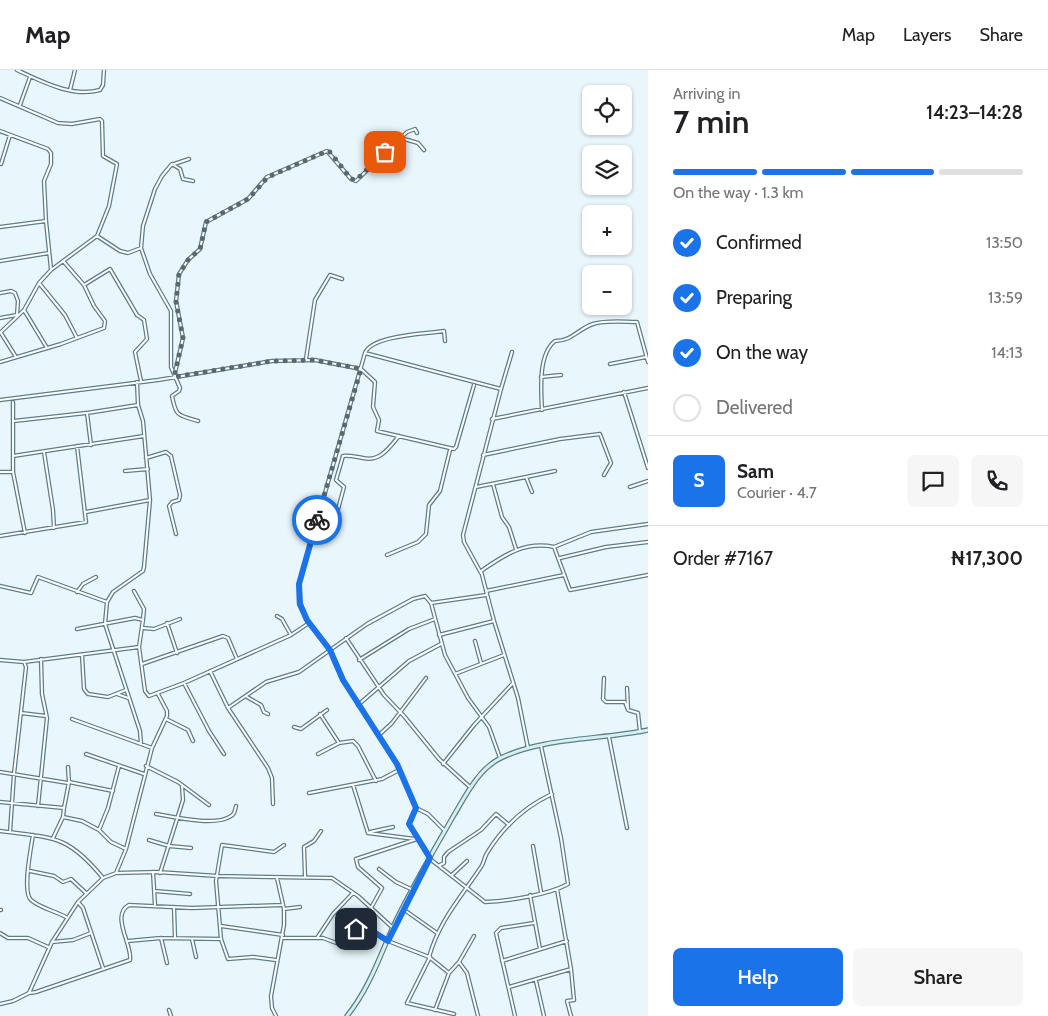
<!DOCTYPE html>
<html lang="en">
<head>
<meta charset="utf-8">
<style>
  :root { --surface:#fff; --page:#f6f6f6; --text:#202124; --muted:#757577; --line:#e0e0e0; --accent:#1a73e8 }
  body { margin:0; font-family:Cabin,sans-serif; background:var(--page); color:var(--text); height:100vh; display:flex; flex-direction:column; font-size:19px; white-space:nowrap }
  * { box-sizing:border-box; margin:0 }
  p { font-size:16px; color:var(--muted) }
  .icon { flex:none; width:28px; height:28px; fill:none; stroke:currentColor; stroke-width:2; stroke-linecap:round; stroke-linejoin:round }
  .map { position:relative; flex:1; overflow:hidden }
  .side { display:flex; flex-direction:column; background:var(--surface); width:400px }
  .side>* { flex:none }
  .controls { position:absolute; left:582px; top:15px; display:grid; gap:10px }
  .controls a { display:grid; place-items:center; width:50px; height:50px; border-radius:8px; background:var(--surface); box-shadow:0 1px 4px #0004; font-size:25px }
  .pin { position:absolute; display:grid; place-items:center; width:42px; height:42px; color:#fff; margin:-21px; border-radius:10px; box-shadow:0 2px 8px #0006 }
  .courier { position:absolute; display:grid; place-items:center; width:50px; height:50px; margin:-25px; border:4px solid #1a73e8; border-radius:50%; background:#fff; color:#222; box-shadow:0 1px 6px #0007 }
  .summary em { font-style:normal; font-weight:600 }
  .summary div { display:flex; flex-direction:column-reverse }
  .summary { display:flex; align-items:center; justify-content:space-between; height:85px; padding:0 25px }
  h1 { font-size:32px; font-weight:600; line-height:38px }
  .bar { display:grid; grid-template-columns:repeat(4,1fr); gap:8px 5px; align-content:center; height:60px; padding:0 25px }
  .bar i { height:6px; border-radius:4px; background:var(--line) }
  .bar .active { background:var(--accent) }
  .bar p { grid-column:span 4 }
  .line { display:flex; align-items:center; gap:12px; padding:0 25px; border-top:1px solid var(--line) }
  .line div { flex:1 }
  .round { display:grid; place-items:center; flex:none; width:52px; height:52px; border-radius:8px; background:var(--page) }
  ol { padding:0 25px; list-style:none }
  li { display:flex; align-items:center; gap:15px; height:55px }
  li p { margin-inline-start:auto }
  li .icon { padding:5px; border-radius:50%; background:var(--accent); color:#fff; stroke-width:4 }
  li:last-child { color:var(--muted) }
  li i { width:28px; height:28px; border:2px solid var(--line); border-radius:50% }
  .primary-button { display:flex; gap:10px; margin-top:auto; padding:10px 25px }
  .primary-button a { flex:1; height:58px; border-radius:8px; background:var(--accent); color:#fff; font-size:20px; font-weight:600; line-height:58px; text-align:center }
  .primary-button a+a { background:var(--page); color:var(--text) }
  header { display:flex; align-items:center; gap:30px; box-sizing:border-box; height:70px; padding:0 25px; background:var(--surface); border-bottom:1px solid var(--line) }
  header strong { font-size:24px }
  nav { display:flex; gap:28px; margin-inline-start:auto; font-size:18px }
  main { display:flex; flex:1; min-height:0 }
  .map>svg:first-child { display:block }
</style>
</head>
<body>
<header>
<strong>Map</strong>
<nav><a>Map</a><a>Layers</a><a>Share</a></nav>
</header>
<main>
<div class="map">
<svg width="648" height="946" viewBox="0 0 648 946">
  <rect width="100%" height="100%" fill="#e9f7fc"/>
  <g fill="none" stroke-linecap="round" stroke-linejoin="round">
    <g stroke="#5d7d89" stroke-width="4.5">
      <path id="minor" d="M 17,0 C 41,11 72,28 100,20 L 103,15 L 104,0
        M 70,20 L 75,0
        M 0,28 L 58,53 L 72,54 L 100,49 L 102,51 L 103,86 L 117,94 L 109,136 L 97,166
        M 20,35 L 30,7
        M 0,61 L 48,79 L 51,83 L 51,94 L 44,111 L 46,151
        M 401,68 L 418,73 L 424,80
        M 1,94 L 10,65
        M 174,94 L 189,89
        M 193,111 L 183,109 L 180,99 L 172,94 L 162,106 L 155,119 L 143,156 L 141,178 L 150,204 L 171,241 L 171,297 L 180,318 L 179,321 L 172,326 C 176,347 178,345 198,351
        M 0,157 L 46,151 L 51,199
        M 0,191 L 49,183
        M 39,213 L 65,245 L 77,268
        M 84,215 L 110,199 L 137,245 L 144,250 L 147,269 L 135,282 L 141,311
        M 0,223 L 11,221 L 15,223 L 18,231 L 17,245
        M 24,240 L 47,278
        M 0,248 L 17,245
        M 0,263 L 24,240 L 39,213 L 51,200 L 97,166 L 120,181 L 128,183 L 141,178
        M 1,263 L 16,287
        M 365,283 C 372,265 426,264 444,261 L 445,271
        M 306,289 L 315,230 L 330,205 L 342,209
        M 0,292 L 61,274 L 104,258 L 105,251 L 94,236 L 84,215 L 64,192
        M 610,294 L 646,287
        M 174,307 L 183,268 L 176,231 L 179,204 L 188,190 L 200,179 L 206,152 L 248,129 L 267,107 L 327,81 L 351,109 L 356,111 L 407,62 L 415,59 L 417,63
        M 541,307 L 561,305
        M 137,312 L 138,335 L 143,351 L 150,430 L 144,497 L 143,501 L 113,522 L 107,532 L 105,554 L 140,661 L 141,674
        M 501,319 L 512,282
        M 624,322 L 648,398
        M 0,330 L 158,310 L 272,291 L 315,290 L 361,299 L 375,312 L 373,337 L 379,350 L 377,361 L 454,379 L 456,377 L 474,315
        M 13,332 L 13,402 L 25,463
        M 542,340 C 541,320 538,284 555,271 C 572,271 578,259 593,254 C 606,250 624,252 637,252 L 648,292
        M 492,349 L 648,318
        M 14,351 L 86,343
        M 91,375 L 87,343 L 138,335
        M 44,382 L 53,440 L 54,458
        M 483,385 L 560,369 L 600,364 L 611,393 L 604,405
        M 13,386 L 144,366
        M 146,388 L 166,382 L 171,386 L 180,425 L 179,430 L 172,432 L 169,436 L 176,464
        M 125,401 L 148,399
        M 0,402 L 13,402
        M 526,407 L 555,401
        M 493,414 L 502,447 L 509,457 L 516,479
        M 476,417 L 526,407 L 532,422
        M 630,417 L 648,411
        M 86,442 L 150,430
        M 333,458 L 344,417 L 336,410 L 343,386 C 349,385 356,387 363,388 C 380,392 389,378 399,366
        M 0,466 L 86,452 L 77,376
        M 554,477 L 591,462 L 648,454
        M 387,485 L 418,472 L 426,464 L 429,435 L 440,421 L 450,380
        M 560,488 L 606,477 L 648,472
        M 481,503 L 464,472 L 463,465 L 501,319 L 365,283 L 299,514 L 299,534 L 307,550 L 330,580 L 343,610 L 397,694 L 416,738 L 409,754 L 430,789 L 485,832 C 508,831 548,825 568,814 L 561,768 L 541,676
        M 0,516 L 31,523 L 38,507 L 107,532
        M 134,521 L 144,539 L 143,550
        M 486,521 L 564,505
        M 77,522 L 83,514 L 96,507
        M 431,533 L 486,525
        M 277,546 L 282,549 L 291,565
        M 167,553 L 177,583
        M 143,558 L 154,559 L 180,549
        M 77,559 L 135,548 L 143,550 L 139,577 L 145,621 L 149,626 L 184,613 L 291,565 L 309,553
        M 439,565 L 494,551
        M 346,568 L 384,625 L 404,646 L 439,689 L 470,717
        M 475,571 L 481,593
        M 82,585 L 84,619 L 88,624 L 108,627 L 126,620
        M 0,590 L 24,592 L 139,577
        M 359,590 L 409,559 L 435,549
        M 142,594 L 223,566 L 228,568 L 237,589
        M 210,601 L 228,638 L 268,698 L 272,708 L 273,734
        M 455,604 L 504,585
        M 604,608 L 603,629 L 606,632 L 625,632 L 628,640 L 638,643 L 640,662
        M 184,613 L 209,661 L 224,684
        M 627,618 L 628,638
        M 117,624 L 128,628
        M 247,627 L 261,635 L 264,642 L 268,644
        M 358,635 L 409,591 L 441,574
        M 228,638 L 266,612 L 299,602 L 367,554 L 413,529 L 425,526 L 431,533 L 445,585 L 468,628 L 489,657 L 500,688
        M 21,643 L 46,646
        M 320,644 L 339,673
        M 72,649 L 152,678
        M 166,649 L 188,660 L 193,671
        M 294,657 L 301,659 L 327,640
        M 379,665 L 392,653 L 426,608
        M 609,667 L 627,758
        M 528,678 L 518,628 L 494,551 L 481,501 C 504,485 525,471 554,477 L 570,520 L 648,505
        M 86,684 L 144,704
        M 318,684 L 339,673 L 353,671 L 358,676 L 376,711
        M 443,694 L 474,655 L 513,613
        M 146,696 L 178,712 L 209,735
        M 0,702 L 68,713
        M 69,712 L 113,721
        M 353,715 L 368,763 L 415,769
        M 309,723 L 382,709 L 399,700
        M 0,732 L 64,738 L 69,712 L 68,697
        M 38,736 L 47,648 L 42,624 L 41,589
        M 416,738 L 428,744 L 445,761
        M 156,744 C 174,747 216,757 231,746 C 235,744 235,740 236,736
        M 63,747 L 82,751 L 99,760 L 111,772 L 126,779
        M 99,760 L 108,738 L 119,696
        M 0,761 C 53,768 67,764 103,808
        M 10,762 L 14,704 L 26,597 L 24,592
        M 370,762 L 393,757
        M 33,765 C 31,778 22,822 31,830 C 40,838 55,841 66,847
        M 53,768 L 63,747 L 64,738
        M 149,770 L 169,776 L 191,778
        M 533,776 L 541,822
        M 440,795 L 444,793 L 444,787 L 448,782 L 481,760 L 496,744 L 509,755
        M 379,799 L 396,812 L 411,819
        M 30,801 L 54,806 L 63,812 L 71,809 L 86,823
        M 153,802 L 155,835
        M 116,803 L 126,779 L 152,678 L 167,646 L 167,641 L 158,624
        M 160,803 L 183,730 L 182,716
        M 452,805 L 467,791
        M 305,806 L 304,777 L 314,771 L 321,761
        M 155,821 L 190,824
        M 530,825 L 540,879
        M 78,832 L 83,838 L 103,898
        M 174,837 L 175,868
        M 371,838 L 382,818 L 358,797 L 356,789 L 417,769
        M 284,839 L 300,837
        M 403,839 L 437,863
        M 0,840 L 1,840
        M 221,856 L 283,865
        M 357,859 L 373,861 L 388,871 L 429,887 L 449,903
        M 0,863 L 8,868 L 28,868 L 48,877
        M 161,868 L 167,893
        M 283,868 L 323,868 L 347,877
        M 317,868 L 333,844 L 353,823
        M 192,869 L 196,887
        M 221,869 L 228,889 L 253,887 L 276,890
        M 128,871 L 161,868 L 221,869 L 216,811 L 222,775 L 274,782 L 284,775
        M 52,872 L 73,870 L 91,863
        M 429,887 C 439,851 461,827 481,797 C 484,793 484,788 487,783 C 503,757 524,737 552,724
        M 430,887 L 407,933 L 454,944
        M 502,891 L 567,871
        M 459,892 L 474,866
        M 571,899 L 574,930 L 567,931 L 571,946
        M 536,911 L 544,946
        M 509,917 L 571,899 L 557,819
        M 29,923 L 36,922 L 130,890 C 133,876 110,845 129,835 L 192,838 L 282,835
        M 0,934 L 13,931 L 29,923 L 52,872 L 78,832 L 103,808 L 116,803 L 157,802 L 218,806 L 332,808 L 358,826 L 393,858
        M 169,940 L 171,946
        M 435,940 L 449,903 L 459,892 L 467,903 L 478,946
        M 276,946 L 272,938 L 271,926 L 284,855 L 284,839 L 277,808
        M 515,946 L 496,863 L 501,858 L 534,853"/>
    </g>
    <g stroke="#5d7d89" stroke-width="5.5">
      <path id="secondary" d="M 347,946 C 368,920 379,889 392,859 C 409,822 434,780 454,745 C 466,725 478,700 499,689 C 541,667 602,670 648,660"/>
    </g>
    <use href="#minor" stroke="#fff" stroke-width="2"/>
    <use href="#secondary" stroke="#d4f1ee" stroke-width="3"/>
  </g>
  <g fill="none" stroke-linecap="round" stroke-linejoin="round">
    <path stroke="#5b696e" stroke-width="5" stroke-dasharray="0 9" d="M 317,450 L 361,299 L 315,290 L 272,291 L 174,307 L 183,268 L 176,232 L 179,204 L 188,190 L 200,179 L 206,152 L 248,129 L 268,107 L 327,81 L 330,82 L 351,109 L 356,110 L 385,82"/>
    <path stroke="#1a73e8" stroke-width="6" d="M 317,450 L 299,514 L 300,534 L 307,550 L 330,580 L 343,610 L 397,694 L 416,738 L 409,754 L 430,788 L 388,871 L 372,861 L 356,859"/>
  </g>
</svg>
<div class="controls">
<a><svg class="icon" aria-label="locate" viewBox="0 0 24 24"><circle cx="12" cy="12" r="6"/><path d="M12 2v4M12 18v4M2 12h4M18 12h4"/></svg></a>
<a><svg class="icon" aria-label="layers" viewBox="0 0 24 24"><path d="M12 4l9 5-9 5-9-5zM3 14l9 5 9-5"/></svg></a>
<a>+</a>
<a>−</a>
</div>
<div class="pin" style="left:385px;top:82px;background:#ea580c"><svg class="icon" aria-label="bag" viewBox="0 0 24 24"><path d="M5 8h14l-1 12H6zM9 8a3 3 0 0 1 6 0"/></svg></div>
<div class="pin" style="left:356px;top:859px;background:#1f2937"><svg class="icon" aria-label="home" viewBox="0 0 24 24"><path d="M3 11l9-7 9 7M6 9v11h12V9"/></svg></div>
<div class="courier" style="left:317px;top:450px"><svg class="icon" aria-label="bike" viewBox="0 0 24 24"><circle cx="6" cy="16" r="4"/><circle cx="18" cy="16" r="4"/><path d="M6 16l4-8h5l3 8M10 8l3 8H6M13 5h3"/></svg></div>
</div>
<section class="side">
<div class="summary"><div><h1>7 min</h1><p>Arriving in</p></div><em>14:23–14:28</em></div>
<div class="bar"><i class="active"></i><i class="active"></i><i class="active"></i><i></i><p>On the way · 1.3 km</p></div>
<ol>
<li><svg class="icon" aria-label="check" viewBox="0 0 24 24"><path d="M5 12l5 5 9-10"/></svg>Confirmed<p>13:50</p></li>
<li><svg class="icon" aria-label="check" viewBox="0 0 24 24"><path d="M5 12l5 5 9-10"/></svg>Preparing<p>13:59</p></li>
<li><svg class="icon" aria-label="check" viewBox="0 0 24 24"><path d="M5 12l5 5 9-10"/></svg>On the way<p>14:13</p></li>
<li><i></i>Delivered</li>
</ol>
<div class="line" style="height:90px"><b class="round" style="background:var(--accent);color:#fff">S</b><div><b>Sam</b><p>Courier · 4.7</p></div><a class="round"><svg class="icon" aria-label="chat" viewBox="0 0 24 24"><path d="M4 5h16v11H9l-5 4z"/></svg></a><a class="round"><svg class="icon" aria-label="phone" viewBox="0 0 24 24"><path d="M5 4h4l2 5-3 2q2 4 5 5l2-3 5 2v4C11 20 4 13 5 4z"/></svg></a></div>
<div class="line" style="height:65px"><div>Order #7167</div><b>₦17,300</b></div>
<div class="primary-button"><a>Help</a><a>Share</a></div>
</section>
</main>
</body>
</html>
